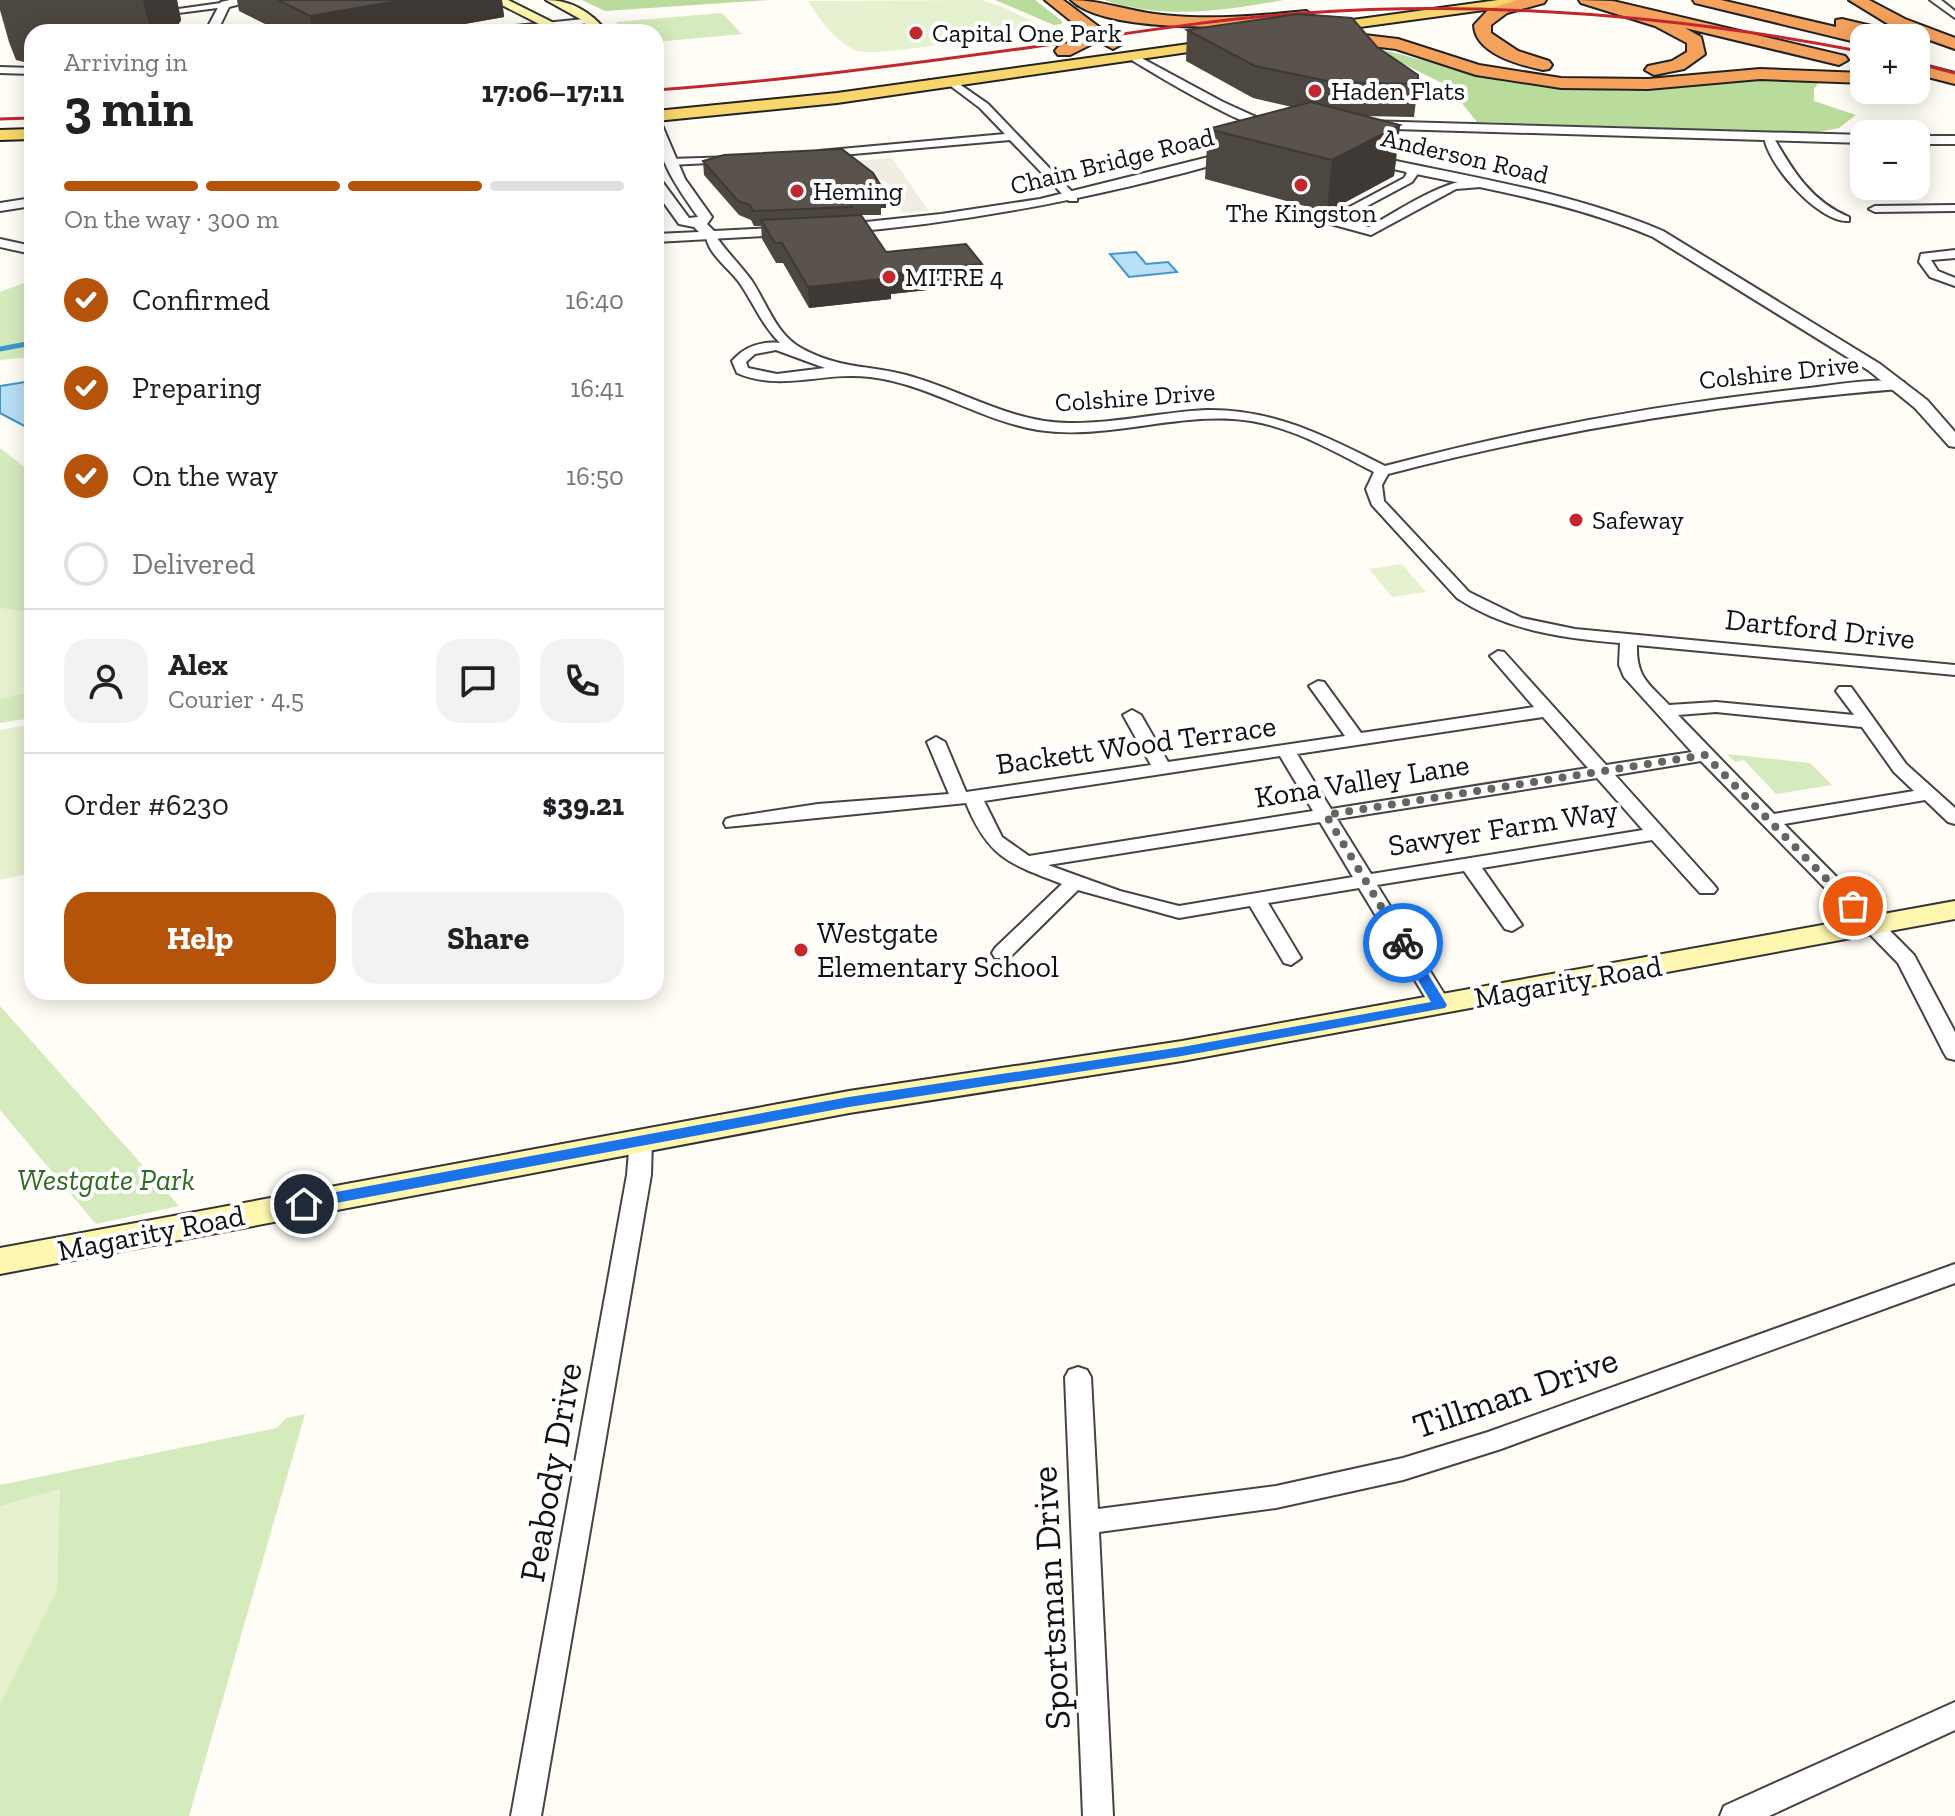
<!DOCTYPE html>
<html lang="en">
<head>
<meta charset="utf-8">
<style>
  :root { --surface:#fff; --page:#f2f2f2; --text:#202124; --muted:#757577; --line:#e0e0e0; --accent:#b45309 }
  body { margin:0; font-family:"Zilla Slab",serif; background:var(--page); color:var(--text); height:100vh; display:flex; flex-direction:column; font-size:30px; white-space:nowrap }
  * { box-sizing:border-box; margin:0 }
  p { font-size:26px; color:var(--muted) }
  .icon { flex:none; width:44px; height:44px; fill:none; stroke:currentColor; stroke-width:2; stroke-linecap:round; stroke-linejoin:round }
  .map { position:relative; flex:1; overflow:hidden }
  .side { position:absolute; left:24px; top:24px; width:640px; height:976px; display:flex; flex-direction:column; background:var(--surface); border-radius:24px; box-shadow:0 4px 20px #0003 }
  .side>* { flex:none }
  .tools { position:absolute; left:1850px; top:24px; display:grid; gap:16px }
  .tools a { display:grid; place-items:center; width:80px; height:80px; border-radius:16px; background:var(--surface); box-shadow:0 4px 20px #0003; font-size:40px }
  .pin { position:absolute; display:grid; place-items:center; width:68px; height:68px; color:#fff; margin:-34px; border:4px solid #fff; border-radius:50%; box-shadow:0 2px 8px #0007 }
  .courier { position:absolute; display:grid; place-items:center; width:80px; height:80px; margin:-40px; border:6px solid #1a73e8; border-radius:50%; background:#fff; color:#222; box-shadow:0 2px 10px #0007 }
  .summary em { font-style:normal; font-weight:800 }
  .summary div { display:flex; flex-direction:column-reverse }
  .summary { display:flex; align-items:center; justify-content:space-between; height:136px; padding:0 40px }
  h1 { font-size:52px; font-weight:800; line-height:60px }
  .bar { display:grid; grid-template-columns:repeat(4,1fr); gap:12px 8px; align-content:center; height:96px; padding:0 40px }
  .bar i { height:10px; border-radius:6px; background:var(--line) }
  .bar .selected { background:var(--accent) }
  .bar p { grid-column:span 4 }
  .line { display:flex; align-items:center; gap:20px; padding:0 40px; border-top:2px solid var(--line) }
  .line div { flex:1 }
  .round { display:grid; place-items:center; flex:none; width:84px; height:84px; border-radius:24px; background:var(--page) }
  ol { padding:0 40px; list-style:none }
  li { display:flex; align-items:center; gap:24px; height:88px }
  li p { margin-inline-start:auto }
  li .icon { padding:8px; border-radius:50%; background:var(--accent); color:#fff; stroke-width:4 }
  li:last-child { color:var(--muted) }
  li i { width:44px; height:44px; border:4px solid var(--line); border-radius:50% }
  .cta { display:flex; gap:16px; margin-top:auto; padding:16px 40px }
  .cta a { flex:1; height:92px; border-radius:24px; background:var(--accent); color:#fff; font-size:32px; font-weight:800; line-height:92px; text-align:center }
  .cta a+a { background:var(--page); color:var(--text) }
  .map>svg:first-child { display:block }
</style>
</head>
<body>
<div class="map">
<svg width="1955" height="1816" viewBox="0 0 1955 1816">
  <rect width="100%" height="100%" fill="#fffdf5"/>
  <path fill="#d5ebbd" d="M 722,13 L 742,34 L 656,42 L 656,32 L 623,32 L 616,22 Z
    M 32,280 L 32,357 L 0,360 L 0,292 Z
    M 0,448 L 32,473 L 32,718 L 0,723 Z
    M 1727,754 L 1810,763 L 1832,785 L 1776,794 L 1744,760 L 1735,762 Z
    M 0,1006 L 179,1206 L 96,1224 L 0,1110 Z
    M 305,1414 L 189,1816 L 0,1816 L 0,1485 L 277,1428 L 286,1418 Z"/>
  <path fill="#b9dc9c" d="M 582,0 L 769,0 L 605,11 Z
    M 995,0 L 1035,0 L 1062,21 L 1062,24 L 1054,25 Z
    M 1104,0 L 1284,0 C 1222,11 1165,20 1104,0 Z
    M 1384,50 L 1506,82 L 1577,89 L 1634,91 L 1769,78 L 1820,81 L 1814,89 L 1814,101 L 1856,115 L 1839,128 L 1814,133 L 1477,122 L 1448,86 L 1395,60 Z"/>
  <path fill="#e6f2cf" d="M 981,0 L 1003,7 L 1040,25 C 1009,31 878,60 855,50 C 834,40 820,20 808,1 Z
    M 1402,564 L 1426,592 L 1392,597 L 1369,569 Z
    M 0,608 L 32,612 L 32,692 L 0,699 Z
    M 32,724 L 32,873 L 0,880 L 0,730 Z
    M 60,1489 L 57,1590 L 0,1705 L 0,1506 Z"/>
  <path fill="#f1ede2" d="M 892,158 L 929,211 L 901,213 L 896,188 L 879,179 L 871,179 L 854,161 Z"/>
  <path fill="#b9e0f7" stroke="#3f96cf" stroke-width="2" d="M 1136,252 L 1146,264 L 1168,262 L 1177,272 L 1129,277 L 1110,254 Z
    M 32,381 L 32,430 L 0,413 L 0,386 Z"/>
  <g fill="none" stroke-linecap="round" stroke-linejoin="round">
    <path stroke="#3f96cf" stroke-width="5" d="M 0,349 L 32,343"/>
    <g stroke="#444" stroke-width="4">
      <path id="minor" d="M 1930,0 L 1941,0 L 1955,11 L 1955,18 Z
        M 228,2 L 225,7 L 155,16 L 150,13 Z
        M 594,18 L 591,23 L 491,32 L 455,32 Z
        M 0,67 L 32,68 L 32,74 L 0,73 Z
        M 952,79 L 988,104 L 1077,197 L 1077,201 L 1069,201 L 1010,140 L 819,157 L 814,154 L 819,151 L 1005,134 L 980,108 L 948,84 L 947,82 Z
        M 1764,135 L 1772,135 C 1792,169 1810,201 1849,217 L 1849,221 C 1819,224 1765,162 1764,135 Z
        M 735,157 L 735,161 L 731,162 L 669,165 L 664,162 L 669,159 Z
        M 1407,165 L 1419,172 L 1412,182 L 1341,220 L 1369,227 C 1395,213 1460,167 1487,184 L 1481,187 L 1456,189 L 1371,235 L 1327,223 L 1327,219 L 1404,178 L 1407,173 L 1401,168 Z
        M 1955,205 L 1955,211 L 1875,212 L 1869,209 L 1875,206 Z
        M 706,233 L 714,233 C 725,251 740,264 752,281 C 767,304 776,334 801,348 C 839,369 868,365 906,375 C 962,390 1009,422 1068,423 C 1115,424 1161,412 1207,410 C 1274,409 1327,437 1385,466 C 1521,430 1659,404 1800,389 C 1830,386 1875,377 1904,382 L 1904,388 L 1899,389 C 1726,403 1556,430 1388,474 L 1382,485 L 1384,501 L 1469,592 L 1522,618 L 1575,629 L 1955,665 L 1955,675 L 1637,645 C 1636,677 1648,683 1669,705 L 1716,702 L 1854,715 L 1836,691 L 1839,687 L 1851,687 L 1906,764 L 1955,808 L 1955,824 L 1948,822 L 1925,800 L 1784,824 L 1914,955 L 1955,1032 L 1955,1060 L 1947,1058 L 1944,1053 L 1898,963 L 1701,761 L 1615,775 L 1714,885 L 1717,889 L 1714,893 L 1700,893 L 1652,840 L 1482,868 L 1522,925 L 1512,931 L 1505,929 L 1464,871 L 1377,885 L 1451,1005 L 1440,1012 L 1433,1010 L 1359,888 L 1268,903 L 1301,958 L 1291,965 L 1284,963 L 1250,906 L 1179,918 L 1078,890 L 1009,958 L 995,958 L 992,953 L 995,948 L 1062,884 C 1009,864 988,857 966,803 L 726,827 L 724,823 L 726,819 L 733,817 L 818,804 L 949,794 L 927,742 L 936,737 L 945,742 L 966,792 L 1151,765 L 1123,715 L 1132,710 L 1141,715 L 1168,762 L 1345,736 L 1309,686 L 1318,681 L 1324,682 L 1361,733 L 1534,707 L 1490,656 L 1498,651 L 1504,652 L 1606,765 L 1692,752 L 1624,677 L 1619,665 L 1620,643 C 1563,638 1507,631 1457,598 L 1372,505 L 1366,489 L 1374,472 C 1329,449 1285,422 1233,419 C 1168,415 1103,440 1038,430 C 979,420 929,384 870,377 C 825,371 780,392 737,373 L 732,361 C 745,346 761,341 780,343 C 762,325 755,306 741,285 C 731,269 705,253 706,233 ZM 776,350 L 825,368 L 777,374 L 748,368 L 746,362 L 755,354 ZM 1716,712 L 1862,727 L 1894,772 L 1914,791 L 1774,814 L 1678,715 ZM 1543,717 L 1588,768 L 1331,809 L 1297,754 ZM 1280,756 L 1313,811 L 1029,856 L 1002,837 L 984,801 ZM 1597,778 L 1643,830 L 1371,874 L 1337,819 ZM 1320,822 L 1353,877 L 1179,906 L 1120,891 L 1048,865 Z
        M 1955,250 L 1955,258 L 1931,260 L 1938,271 L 1955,278 L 1955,286 L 1930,277 L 1919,262 L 1921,254 Z
        M 641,1131 L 649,1133 L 652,1139 L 651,1175 L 541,1816 L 511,1816 L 627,1175 L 630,1139 L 633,1133 Z
        M 1955,1264 L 1955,1283 L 1501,1449 L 1403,1480 L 1276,1508 L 1099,1532 L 1113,1816 L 1083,1816 L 1065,1377 L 1069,1370 L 1078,1367 L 1087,1370 L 1091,1377 L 1098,1509 L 1276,1486 L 1403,1458 L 1488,1432 Z
        M 1955,1702 L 1955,1730 L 1769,1816 L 1720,1816 L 1724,1806 Z"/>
    </g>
    <g stroke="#444" stroke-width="4">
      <path id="tertiary" d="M 230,0 L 257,0 L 229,7 L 217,32 L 205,32 L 221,2 Z
        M 1134,54 L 1223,102 L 1285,130 C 1267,143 1153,73 1130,59 L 1128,57 Z
        M 656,121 L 662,125 L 685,179 L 712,217 L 707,224 L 714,231 L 793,227 L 798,228 L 798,234 L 656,242 L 656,234 L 699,232 L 694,227 L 679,224 L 656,192 L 656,179 L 661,180 L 689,218 L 698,217 C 677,187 656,159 656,121 Z
        M 1366,121 L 1864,135 L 1864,143 L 1362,128 L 1362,122 Z
        M 1916,136 L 1955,136 L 1955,144 L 1916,144 Z
        M 1237,150 L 1244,154 L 1242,157 C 1109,195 976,222 838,233 L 831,229 L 838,225 L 941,214 L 1040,199 Z
        M 1363,154 C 1463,176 1568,191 1663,231 L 1880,364 L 1927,400 L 1955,432 L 1955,447 L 1949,446 L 1915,408 L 1868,370 L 1653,237 C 1559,197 1457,185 1358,161 L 1356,158 Z
        M 32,198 L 32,206 L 0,211 L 0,203 Z
        M 0,239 L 32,246 L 32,254 L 0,247 Z"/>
    </g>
    <g stroke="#333" stroke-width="4">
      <path id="secondary" d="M 492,0 L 508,0 L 572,32 L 555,32 Z
        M 546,0 C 571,0 591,12 607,32 L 593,32 L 582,20 Z
        M 1955,901 L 1955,919 L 1182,1061 L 849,1113 L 0,1274 L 0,1248 L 849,1091 L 1182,1041 Z"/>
    </g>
    <g stroke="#222" stroke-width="4">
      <path id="primary" d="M 1498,0 L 1535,0 L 1528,4 L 1316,33 L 1309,29 L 1316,25 Z
        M 1225,39 L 1230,40 L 1230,46 L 837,103 L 656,121 L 656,111 L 837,93 Z
        M 32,129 L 32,139 L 0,140 L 0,130 Z"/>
    </g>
    <g stroke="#222" stroke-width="4">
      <path id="motorway" d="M 1045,0 L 1063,0 L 1122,44 L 1113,49 L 1098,41 L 1070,55 L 1058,55 L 1055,51 L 1058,47 L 1084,35 L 1081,29 Z
        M 1071,0 C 1102,0 1131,12 1163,15 C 1210,20 1258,16 1306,11 L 1314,16 C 1305,25 1285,23 1273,24 C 1228,28 1104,32 1071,0 Z
        M 1517,0 L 1546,0 L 1544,3 L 1507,13 L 1491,25 L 1491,33 L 1518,51 L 1549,61 L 1552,65 L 1549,69 L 1543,70 C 1520,65 1475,54 1474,25 L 1489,9 Z
        M 1579,0 L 1613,1 L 1845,56 L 1848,60 L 1839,65 L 1685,28 L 1701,37 L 1705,54 L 1684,69 L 1654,75 L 1645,70 L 1648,66 L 1672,61 L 1687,52 L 1687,43 L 1655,26 L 1581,3 Z
        M 1693,0 L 1721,0 L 1836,27 L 1836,20 L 1842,19 L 1905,34 L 1908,38 L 1864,38 L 1864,44 L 1695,3 Z
        M 1849,0 L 1869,0 L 1905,19 L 1955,38 L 1955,49 L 1893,27 Z
        M 1322,30 L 1398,39 L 1479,65 L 1561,78 L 1648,79 L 1760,69 L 1864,73 L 1864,83 L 1760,79 L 1648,89 L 1561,88 L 1476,75 L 1396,49 L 1316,39 L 1313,35 Z
        M 1916,63 L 1955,73 L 1955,84 L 1916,74 Z"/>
    </g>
    <use href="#minor" fill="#fff" fill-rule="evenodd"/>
    <use href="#tertiary" fill="#fff" fill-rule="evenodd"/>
    <use href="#secondary" fill="#fff6b0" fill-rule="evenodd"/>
    <use href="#primary" fill="#f9d66b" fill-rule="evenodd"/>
    <use href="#motorway" fill="#f5a25d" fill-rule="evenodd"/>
    <path stroke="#c4262e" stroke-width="3" d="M 1916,63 L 1955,73
      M 656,90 C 780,81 903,65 1026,48 C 1119,35 1212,19 1305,13 C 1493,0 1679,16 1864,52
      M 0,119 L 32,118"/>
  </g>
  <path fill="#4d4742" d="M 0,0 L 177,0 L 181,20 L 174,32 L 32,32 L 32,63 L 28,63 L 16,60 L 9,42 L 0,10 Z
    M 237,0 L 502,0 L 504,17 L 419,32 L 281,32 L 239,11 Z
    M 1187,30 L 1377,47 L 1418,84 L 1414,117 L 1363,116 L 1400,125 L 1394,176 L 1327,212 L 1205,179 L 1208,129 L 1292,107 L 1253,98 L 1186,61 Z
    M 703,161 L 873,173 L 886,208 L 881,208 L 881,215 L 861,215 L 886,252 L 982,284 L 891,294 L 891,299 L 809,308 L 783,263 L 776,263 L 762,239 L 761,226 L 754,226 L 751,220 L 739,215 L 704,175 Z
    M 656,204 L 658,227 L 656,227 Z"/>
  <path fill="#3f3936" d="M 143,0 L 177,0 L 181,20 L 174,32 L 151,32 Z
    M 404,0 L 502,0 L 504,17 L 419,32 L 313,32 L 310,16 Z
    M 1400,125 L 1394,176 L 1327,212 L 1332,160 Z
    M 880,194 L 886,194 L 886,208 L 881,208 Z
    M 982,264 L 982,284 L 891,294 L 891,299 L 809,308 L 808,287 L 888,274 Z"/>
  <path fill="#5a524d" stroke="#3f3936" stroke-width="2" d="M 278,0 L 404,0 L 310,16 Z
    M 1298,14 L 1352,18 L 1377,47 L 1418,75 L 1418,84 L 1332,82 L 1255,66 L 1187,30 Z
    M 1311,102 L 1400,125 L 1332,160 L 1208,129 Z
    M 842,149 L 873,173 L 886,194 L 880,194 L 881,200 L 849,201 L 852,207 L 753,211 L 750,205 L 738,201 L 703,161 L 724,155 Z
    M 861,215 L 886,252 L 966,244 L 982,264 L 888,274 L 891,278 L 808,287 L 782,243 L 775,243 L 761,220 Z"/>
  <path fill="#1a73e8" d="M 1403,939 L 1409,943 L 1447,1005 L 1445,1008 L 1182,1056 L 849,1107 L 304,1209 L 296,1204 L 304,1198 L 849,1097 L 1182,1047 L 1431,1002 L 1396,943 Z"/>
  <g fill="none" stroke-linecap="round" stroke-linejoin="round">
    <path stroke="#646461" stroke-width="8" stroke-dasharray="0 14.4" d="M 1403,943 L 1326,815 L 1705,755 L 1853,906"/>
  </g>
  <g fill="#c4262e" stroke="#fff" stroke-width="3">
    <circle cx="916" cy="33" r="8"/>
    <circle cx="1315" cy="91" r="8"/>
    <circle cx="1301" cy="185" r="8"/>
    <circle cx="797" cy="191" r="8"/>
    <circle cx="889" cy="277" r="8"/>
    <circle cx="1576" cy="520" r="8"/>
    <circle cx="801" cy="950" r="8"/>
  </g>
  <g text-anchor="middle" stroke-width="8" stroke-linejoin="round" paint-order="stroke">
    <g font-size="26" fill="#111" stroke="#fff" text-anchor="start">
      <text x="932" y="42">Capital One Park</text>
      <text x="1331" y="100">Haden Flats</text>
      <text x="813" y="200">Heming</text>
      <text x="1301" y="222" text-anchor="middle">The Kingston</text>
      <text x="905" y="286">MITRE 4</text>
      <text x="1592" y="529">Safeway</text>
    </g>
    <g font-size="26" fill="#111" stroke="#fff">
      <text transform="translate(1465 156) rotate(13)" y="9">Anderson Road</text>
      <text transform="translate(1112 161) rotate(-14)" y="9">Chain Bridge Road</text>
      <text transform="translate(1779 372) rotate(-6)" y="9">Colshire Drive</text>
      <text transform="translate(1135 397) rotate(-4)" y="9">Colshire Drive</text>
    </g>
    <g font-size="30" fill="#111" stroke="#fff">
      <text transform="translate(1820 629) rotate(6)" y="10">Dartford Drive</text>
      <text transform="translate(1136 745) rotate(-8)" y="10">Backett Wood Terrace</text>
      <text transform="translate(1362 781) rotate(-9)" y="10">Kona Valley Lane</text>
      <text transform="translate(1503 828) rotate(-9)" y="10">Sawyer Farm Way</text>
      <text transform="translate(1568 982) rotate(-10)" y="10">Magarity Road</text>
      <text transform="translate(151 1233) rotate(-11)" y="10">Magarity Road</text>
    </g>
    <g font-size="30" fill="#111" stroke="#fff" text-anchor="start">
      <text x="817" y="943">Westgate<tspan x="817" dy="34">Elementary School</tspan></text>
    </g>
    <g font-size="30" font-style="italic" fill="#2f6b1f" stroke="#fff">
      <text x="106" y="1190">Westgate Park</text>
    </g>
    <g font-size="36" fill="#111" stroke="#fff">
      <text transform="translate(1515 1392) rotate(-19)" y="13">Tillman Drive</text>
      <text transform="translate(550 1472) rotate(-80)" y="13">Peabody Drive</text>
      <text transform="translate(1050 1598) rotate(-93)" y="13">Sportsman Drive</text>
    </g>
  </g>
</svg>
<div class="tools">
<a>+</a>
<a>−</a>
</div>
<div class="pin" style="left:1853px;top:906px;background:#ea580c"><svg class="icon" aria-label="bag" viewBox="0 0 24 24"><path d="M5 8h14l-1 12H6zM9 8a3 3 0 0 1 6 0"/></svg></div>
<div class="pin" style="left:304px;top:1204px;background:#1f2937"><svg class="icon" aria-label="home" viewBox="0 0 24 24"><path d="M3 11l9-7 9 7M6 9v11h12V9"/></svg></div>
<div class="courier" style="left:1403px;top:943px"><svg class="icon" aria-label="bike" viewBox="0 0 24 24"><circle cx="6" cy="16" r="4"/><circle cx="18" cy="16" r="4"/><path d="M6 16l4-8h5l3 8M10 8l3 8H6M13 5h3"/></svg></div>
<section class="side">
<div class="summary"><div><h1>3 min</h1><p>Arriving in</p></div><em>17:06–17:11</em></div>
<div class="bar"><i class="selected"></i><i class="selected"></i><i class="selected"></i><i></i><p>On the way · 300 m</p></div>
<ol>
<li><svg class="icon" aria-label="check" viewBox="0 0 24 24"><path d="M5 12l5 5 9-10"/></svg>Confirmed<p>16:40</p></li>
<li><svg class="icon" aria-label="check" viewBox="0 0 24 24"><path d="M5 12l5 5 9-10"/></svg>Preparing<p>16:41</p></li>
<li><svg class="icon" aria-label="check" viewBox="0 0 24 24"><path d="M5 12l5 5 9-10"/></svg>On the way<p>16:50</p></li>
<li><i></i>Delivered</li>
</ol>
<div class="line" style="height:144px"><a class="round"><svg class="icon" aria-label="person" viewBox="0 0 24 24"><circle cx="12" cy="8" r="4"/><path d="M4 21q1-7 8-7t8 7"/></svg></a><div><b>Alex</b><p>Courier · 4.5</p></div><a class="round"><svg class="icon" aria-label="chat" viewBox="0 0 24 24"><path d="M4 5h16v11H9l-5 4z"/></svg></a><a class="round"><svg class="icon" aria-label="phone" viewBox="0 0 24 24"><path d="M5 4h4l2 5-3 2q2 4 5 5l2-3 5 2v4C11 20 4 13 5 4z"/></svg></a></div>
<div class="line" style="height:104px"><div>Order #6230</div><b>$39.21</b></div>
<div class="cta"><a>Help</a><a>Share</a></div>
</section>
</div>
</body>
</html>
